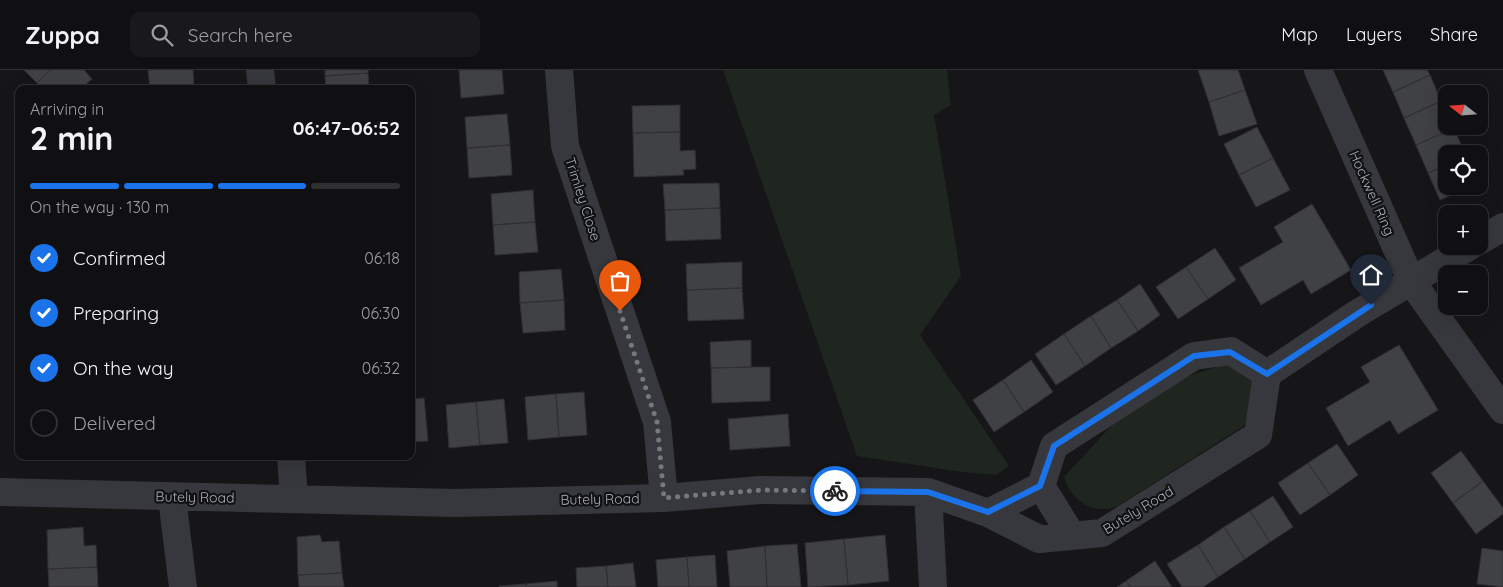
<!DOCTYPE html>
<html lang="en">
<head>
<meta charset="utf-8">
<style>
  :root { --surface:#101012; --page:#19191b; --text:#f1f3f6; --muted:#9c9d9f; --line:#303032; --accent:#1a73e8 }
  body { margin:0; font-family:Quicksand,sans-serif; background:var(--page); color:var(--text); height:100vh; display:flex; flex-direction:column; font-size:19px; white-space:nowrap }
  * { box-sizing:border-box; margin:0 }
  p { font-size:16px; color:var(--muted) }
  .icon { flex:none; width:28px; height:28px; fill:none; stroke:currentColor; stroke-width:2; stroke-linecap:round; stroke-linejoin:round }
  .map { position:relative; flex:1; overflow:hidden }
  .drawer { position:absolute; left:15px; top:15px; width:400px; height:375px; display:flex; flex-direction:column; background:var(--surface); border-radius:10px; box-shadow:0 5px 20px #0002,0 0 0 1px var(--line) }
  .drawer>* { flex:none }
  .needle { width:32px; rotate:287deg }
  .fabs { position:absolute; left:1438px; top:15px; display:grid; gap:10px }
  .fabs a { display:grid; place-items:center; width:50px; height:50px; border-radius:10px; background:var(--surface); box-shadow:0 5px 20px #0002,0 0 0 1px var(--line); font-size:25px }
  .pin { position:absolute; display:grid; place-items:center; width:42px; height:42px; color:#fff; margin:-51px -21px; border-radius:50% 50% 50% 0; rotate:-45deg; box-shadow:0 0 5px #0007 }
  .pin .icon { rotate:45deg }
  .courier { position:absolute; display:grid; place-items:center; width:50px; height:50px; margin:-25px; border:4px solid #1a73e8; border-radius:50%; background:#fff; color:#222; box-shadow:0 1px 6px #0007 }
  .overview em { font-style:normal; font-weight:700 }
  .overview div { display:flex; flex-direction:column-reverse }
  .overview { display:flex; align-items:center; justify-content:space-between; height:85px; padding:0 15px }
  h1 { font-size:32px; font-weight:700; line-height:38px }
  .bar { display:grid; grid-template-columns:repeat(4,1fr); gap:8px 5px; align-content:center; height:60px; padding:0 15px }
  .bar i { height:6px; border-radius:4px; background:var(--line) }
  .bar .on { background:var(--accent) }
  .bar p { grid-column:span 4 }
  ol { padding:0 15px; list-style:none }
  li { display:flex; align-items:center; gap:15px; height:55px }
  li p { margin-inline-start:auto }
  li .icon { padding:5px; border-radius:50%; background:var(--accent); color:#fff; stroke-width:4 }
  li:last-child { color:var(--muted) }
  li i { width:28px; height:28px; border:2px solid var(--line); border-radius:50% }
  header { display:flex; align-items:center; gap:30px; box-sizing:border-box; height:70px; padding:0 25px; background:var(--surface); border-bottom:1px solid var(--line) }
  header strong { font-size:24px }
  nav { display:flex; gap:28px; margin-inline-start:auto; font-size:18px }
  .search { width:350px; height:45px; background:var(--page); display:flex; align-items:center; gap:12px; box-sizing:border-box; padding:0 18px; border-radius:10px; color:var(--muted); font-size:19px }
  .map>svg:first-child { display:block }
</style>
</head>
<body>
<header>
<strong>Zuppa</strong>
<div class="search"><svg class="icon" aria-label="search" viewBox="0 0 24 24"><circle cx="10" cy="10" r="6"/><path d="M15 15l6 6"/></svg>Search here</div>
<nav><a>Map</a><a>Layers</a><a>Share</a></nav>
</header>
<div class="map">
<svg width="1503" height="517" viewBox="0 0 1503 517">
  <rect width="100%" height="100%" fill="#161618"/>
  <path fill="#1e261f" d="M 723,0 L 947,0 L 951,35 L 934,45 L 961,206 L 920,265 L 1009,396 L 996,405 L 962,402 L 857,386 Z
    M 1232,292 L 1254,310 L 1247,352 L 1242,357 L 1116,437 C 1091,444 1072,431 1064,407 L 1124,342 L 1170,312 Z"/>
  <path fill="#404145" stroke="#303034" d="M 24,0 L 50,0 L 37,13 Z
    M 50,0 L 84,0 L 92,9 L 80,19 L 42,19 L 37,13 Z
    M 148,0 L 193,0 L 194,19 L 150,19 Z
    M 325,0 L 368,0 L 368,3 L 325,6 Z
    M 459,0 L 502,0 L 504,24 L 461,28 Z
    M 1198,0 L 1238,0 L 1245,20 L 1209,32 Z
    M 1383,0 L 1427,0 L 1430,5 L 1393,22 Z
    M 368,3 L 369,19 L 326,19 L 325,6 Z
    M 1430,5 L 1441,31 L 1404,48 L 1393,22 Z
    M 1245,20 L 1257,54 L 1219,66 L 1209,32 Z
    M 1441,31 L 1446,42 L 1446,56 L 1454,58 L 1416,75 L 1404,48 Z
    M 680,35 L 680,62 L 633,63 L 632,36 Z
    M 507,44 L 510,75 L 467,78 L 465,47 Z
    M 1257,57 L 1273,88 L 1239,105 L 1224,74 Z
    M 1454,58 L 1465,84 L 1446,84 L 1446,95 L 1428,103 L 1416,75 Z
    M 680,62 L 680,81 L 695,80 L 696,99 L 683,100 L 684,105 L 634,107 L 633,63 Z
    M 510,75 L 512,105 L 469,108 L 467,78 Z
    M 1273,88 L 1290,120 L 1256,137 L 1239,105 Z
    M 1446,95 L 1446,116 L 1472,116 L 1440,130 L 1428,103 Z
    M 719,113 L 720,138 L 665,140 L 663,114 Z
    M 533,120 L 535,152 L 493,155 L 491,124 Z
    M 1312,134 L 1351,200 L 1311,224 L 1303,210 L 1261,235 L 1239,198 L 1283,172 L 1274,157 Z
    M 720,138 L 721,169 L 666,171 L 665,140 Z
    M 535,152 L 538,182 L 495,185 L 493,155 Z
    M 1215,178 L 1236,210 L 1208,229 L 1186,197 Z
    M 742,192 L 742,218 L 687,220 L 686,194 Z
    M 1186,197 L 1208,229 L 1178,249 L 1156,217 Z
    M 561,199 L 564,230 L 520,233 L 519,202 Z
    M 1140,214 L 1160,245 L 1138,261 L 1117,230 Z
    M 742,218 L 744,249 L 688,251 L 687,220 Z
    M 564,230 L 565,260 L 523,263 L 520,233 Z
    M 1117,230 L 1138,261 L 1111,278 L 1091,246 Z
    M 1091,246 L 1111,278 L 1085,296 L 1064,264 Z
    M 1064,264 L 1085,296 L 1056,315 L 1035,284 Z
    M 751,270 L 751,297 L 711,298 L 710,272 Z
    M 1399,275 L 1438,340 L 1398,364 L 1390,350 L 1348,376 L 1326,338 L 1370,312 L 1361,297 Z
    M 1031,290 L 1053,322 L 1024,342 L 1003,310 Z
    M 751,297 L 770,297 L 770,331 L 712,333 L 711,298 Z
    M 1003,310 L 1024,342 L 994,362 L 973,330 Z
    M 584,322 L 587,365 L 559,367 L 556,324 Z
    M 556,324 L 559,367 L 528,370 L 525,327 Z
    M 424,328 L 428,371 L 411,372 L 411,329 Z
    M 504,329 L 508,373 L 480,375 L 476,332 Z
    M 476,332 L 480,375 L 449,378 L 446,335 Z
    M 788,344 L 790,376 L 730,380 L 728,349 Z
    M 1337,374 L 1358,405 L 1330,425 L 1308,393 Z
    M 1461,381 L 1483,411 L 1453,433 L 1431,403 Z
    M 1308,393 L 1330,425 L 1300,445 L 1278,413 Z
    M 1483,411 L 1503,438 L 1503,444 L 1476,464 L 1453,433 Z
    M 1273,426 L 1293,457 L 1270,472 L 1250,441 Z
    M 1250,441 L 1270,472 L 1245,489 L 1224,457 Z
    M 83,457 L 84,476 L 96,475 L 97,497 L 48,499 L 47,460 Z
    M 1224,457 L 1245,489 L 1218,507 L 1198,475 Z
    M 320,465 L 322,472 L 339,471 L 342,503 L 298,505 L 297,467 Z
    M 885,465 L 889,511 L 848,515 L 844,469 Z
    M 844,469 L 848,515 L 808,517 L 805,473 Z
    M 797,474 L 801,517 L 767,517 L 765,476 Z
    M 1198,475 L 1218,507 L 1203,517 L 1182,517 L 1167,494 Z
    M 765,476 L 767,517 L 730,517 L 727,481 Z
    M 1482,478 L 1503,481 L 1503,517 L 1477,514 Z
    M 715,485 L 717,517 L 689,517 L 687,487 Z
    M 687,487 L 689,517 L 658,517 L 656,490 Z
    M 1155,491 L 1172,517 L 1131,517 L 1126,511 Z
    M 633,493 L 636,517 L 608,517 L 606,496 Z
    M 606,496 L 608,517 L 577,517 L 576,498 Z
    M 97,497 L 98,517 L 49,517 L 48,499 Z
    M 342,503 L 344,517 L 299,517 L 298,505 Z
    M 557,511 L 557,517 L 526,517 L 526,514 Z
    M 1126,511 L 1131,517 L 1117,517 Z
    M 526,514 L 526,517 L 499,517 L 499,516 Z"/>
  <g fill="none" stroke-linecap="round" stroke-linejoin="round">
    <path stroke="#37383d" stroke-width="28" d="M 260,0 L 262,19
      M 559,0 L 565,76 L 657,352 L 664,428
      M 1318,0 L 1411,211 L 1503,340
      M 1479,171 L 1503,157
      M 291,386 L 294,428
      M 1041,416 L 1072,466
      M 0,422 L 455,433 L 664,428 L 760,420 L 928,422 L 988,443 L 1039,469 L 1102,463 L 1258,365 L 1267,304 L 1358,243 L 1470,176
      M 928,422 L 933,517
      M 172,428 L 183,517
      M 988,443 L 1041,416 L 1054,376 L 1194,286 L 1231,281 L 1267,304"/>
  </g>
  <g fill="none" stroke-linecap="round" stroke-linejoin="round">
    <path stroke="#757880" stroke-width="5" stroke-dasharray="0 9" d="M 620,241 L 657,352 L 664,428 L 760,420 L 835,421"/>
    <path stroke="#1a73e8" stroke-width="6" d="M 835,421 L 928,422 L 988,442 L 1040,416 L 1054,376 L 1194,286 L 1230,282 L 1267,304 L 1371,235"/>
  </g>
  <g text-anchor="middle" stroke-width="4.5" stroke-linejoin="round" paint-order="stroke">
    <g font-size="14" fill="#a8adb8" stroke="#111113">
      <text transform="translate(1372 123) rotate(66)" y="5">Hockwell Ring</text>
      <text transform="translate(583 129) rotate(72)" y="5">Trimley Close</text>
      <text transform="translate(195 427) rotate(1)" y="5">Butely Road</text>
      <text transform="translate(600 429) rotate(-1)" y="5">Butely Road</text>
      <text transform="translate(1138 440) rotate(-31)" y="5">Butely Road</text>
    </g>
  </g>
</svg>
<div class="fabs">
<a><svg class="needle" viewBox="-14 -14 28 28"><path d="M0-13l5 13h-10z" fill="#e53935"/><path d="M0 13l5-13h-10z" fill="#9c9d9f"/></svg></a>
<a><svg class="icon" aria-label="locate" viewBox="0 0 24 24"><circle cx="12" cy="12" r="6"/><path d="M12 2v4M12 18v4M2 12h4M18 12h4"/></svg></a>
<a>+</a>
<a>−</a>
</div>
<div class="pin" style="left:620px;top:241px;background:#ea580c"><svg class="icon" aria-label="bag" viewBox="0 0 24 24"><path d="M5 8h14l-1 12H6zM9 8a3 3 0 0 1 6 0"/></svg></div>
<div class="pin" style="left:1371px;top:235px;background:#1f2937"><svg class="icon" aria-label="home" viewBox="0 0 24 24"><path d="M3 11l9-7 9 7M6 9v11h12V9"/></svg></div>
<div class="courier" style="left:835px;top:421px"><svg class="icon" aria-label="bike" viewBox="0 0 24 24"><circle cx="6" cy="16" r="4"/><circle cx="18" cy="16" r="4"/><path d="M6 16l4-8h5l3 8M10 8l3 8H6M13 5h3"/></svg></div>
<section class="drawer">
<div class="overview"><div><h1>2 min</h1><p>Arriving in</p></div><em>06:47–06:52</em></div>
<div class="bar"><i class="on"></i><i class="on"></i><i class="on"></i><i></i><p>On the way · 130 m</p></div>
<ol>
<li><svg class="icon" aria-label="check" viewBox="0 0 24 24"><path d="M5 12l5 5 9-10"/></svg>Confirmed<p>06:18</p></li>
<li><svg class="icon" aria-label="check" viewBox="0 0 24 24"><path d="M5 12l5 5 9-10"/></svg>Preparing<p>06:30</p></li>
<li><svg class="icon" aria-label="check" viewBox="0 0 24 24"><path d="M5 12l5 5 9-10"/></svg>On the way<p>06:32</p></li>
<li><i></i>Delivered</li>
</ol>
</section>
</div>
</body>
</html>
